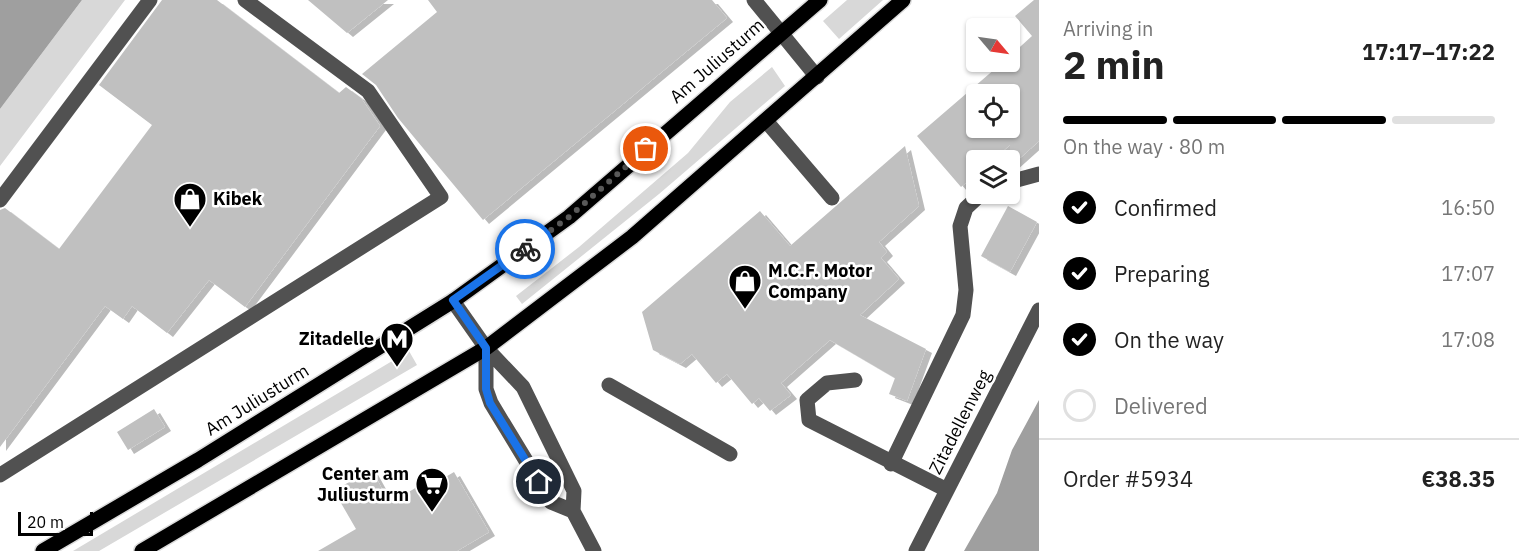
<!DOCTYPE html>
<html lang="en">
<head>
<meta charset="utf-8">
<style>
  :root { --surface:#fff; --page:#f2f2f2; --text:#222; --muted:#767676; --line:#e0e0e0; --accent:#000 }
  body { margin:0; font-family:"IBM Plex Sans",sans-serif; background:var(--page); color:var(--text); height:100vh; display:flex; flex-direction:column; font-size:22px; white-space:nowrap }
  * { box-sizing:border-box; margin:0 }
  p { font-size:20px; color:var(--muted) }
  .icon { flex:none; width:33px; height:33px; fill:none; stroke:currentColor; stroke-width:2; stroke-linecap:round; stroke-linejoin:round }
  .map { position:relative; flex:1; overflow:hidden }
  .sheet { display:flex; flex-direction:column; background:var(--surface); width:480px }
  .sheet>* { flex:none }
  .needle { width:39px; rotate:119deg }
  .tools { position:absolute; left:966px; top:18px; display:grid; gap:12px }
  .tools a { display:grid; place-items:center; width:54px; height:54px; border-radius:6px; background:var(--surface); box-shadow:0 2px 4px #0004; font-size:30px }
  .scale { position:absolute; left:18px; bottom:15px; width:75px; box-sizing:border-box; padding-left:6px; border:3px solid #000; border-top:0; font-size:16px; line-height:21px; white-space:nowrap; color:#000; -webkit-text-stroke:4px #fff; paint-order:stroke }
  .pin { position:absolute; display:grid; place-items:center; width:51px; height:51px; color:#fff; margin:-26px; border:3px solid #fff; border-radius:50%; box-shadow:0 2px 6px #0007 }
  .courier { position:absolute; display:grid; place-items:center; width:60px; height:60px; margin:-30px; border:4px solid #1a73e8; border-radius:50%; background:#fff; color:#222; box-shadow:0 2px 8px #0007 }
  .summary em { font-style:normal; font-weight:800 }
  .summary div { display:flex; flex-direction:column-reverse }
  .summary { display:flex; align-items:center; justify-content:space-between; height:102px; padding:0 24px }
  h1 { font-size:39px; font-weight:800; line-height:45px }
  .bar { display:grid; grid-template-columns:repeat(4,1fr); gap:9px 6px; align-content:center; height:72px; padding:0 24px }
  .bar i { height:8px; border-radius:4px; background:var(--line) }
  .bar .on { background:var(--accent) }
  .bar p { grid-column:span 4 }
  .line { display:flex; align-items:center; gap:15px; padding:0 24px; border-top:2px solid var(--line) }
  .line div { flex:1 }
  ol { padding:0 24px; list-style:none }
  li { display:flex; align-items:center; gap:18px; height:66px }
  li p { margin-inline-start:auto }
  li .icon { padding:6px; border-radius:50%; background:var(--accent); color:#fff; stroke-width:4 }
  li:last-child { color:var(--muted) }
  li i { width:33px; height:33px; border:3px solid var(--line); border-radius:50% }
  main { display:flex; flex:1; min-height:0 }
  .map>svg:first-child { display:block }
</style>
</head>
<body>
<main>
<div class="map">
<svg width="1039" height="551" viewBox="0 0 1039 551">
  <defs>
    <filter id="shadow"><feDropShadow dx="6" dy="4" stdDeviation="0" flood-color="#0004"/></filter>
  </defs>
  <rect width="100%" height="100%" fill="#fff"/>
  <path fill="#d8d8d8" d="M 82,0 L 125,0 L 0,166 L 0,109 Z
    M 847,0 L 883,0 L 839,39 L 823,21 Z
    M 772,67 L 785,86 L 659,194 L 522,304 L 516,296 L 579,247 L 688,153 L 730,102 Z
    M 409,351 L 417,365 L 99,551 L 73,551 Z"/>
  <path fill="#9f9f9f" d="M 0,0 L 82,0 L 0,109 Z
    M 1039,400 L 1039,551 L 964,551 L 997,493 L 1012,450 Z"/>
  <path fill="#c0c0c0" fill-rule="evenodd" filter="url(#shadow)" d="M 162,0 L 217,0 L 339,93 L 346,87 L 361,98 L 380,126 L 245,307 L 209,280 L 167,333 L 132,306 L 123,319 L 105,306 L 0,447 L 0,210 L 5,208 L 59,249 L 152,125 L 99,85 Z
    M 308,0 L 388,0 L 347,33 Z
    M 428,0 L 712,0 L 727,18 L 483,220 L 398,118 L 376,85 L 362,74 L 437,12 Z
    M 1034,0 L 1039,0 L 1039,141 L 1010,167 L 1010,145 L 992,160 L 976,160 L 976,174 L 961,187 L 917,136 L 1003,62 L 1010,62 L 1010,56 L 1032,36 L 1015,16 ZM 976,94 L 1010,94 L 1010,128 L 976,128 Z
    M 905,146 L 919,206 L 879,242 L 887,252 L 881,258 L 899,279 L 860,315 L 926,349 L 907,401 L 889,394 L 895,378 L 830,340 L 781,383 L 791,395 L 770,411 L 759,398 L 752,404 L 727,374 L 716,383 L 692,354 L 680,364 L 653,350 L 642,312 L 760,211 L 790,246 Z
    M 1008,206 L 1037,222 L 1010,272 L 981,256 Z
    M 154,409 L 165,427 L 128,450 L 117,432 Z
    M 371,469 L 390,503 L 434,477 L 437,482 L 454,472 L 489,532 L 457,551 L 318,551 L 356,529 L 334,491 Z"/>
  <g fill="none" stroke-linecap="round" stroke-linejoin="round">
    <g stroke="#dbdbdb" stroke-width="18">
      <path id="major" d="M 43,551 L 198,460 L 453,301 L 569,217 L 820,0
        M 142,551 L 486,348 L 632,237 L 903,0"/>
    </g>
    <path stroke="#515151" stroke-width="15" d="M 754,0 L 817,77
      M 766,121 L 832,198
      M 1010,182 L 1039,174
      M 0,200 L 150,0
      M 453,301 L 486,348 L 523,387 L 574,491 L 573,511 L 594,551
      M 486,348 L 486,389 L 491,403 L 551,502 L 573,511
      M 855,380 L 827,383 L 807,400 L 809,420 L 947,490
      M 609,385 L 730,454
      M 891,464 L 963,315 L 966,290 L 960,226 L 966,208 L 981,194
      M 0,475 L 441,197 L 368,91 L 245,0
      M 916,551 L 1039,310"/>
    <use href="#major" stroke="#000" stroke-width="15"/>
  </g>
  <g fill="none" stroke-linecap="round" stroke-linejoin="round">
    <path stroke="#595959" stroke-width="6" stroke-dasharray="0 10.8" d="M 525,249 L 569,217 L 646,149"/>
    <path stroke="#1a73e8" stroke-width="8" d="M 525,249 L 453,300 L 486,348 L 486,389 L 490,403 L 539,482"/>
  </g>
  <defs>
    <g id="shop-pin" transform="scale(1.725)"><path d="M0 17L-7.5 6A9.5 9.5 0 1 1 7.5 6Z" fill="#000" stroke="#fff"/><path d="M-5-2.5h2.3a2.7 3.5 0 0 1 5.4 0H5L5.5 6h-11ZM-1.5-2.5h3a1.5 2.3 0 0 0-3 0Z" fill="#fff"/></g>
    <g id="metro-pin" transform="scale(1.725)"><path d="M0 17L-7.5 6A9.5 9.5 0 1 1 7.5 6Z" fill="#000" stroke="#fff"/><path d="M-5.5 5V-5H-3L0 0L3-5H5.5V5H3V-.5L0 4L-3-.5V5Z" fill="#fff"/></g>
    <g id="supermarket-pin" transform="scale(1.725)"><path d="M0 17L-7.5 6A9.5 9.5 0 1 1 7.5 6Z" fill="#000" stroke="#fff"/><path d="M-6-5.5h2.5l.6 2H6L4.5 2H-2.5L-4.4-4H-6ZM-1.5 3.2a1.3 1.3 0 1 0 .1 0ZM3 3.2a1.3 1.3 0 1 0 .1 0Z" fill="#fff"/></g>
  </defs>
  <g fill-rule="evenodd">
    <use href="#shop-pin" x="190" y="199"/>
    <use href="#shop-pin" x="745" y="281"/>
    <use href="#metro-pin" x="397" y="339"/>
    <use href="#supermarket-pin" x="432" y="484"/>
  </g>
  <g text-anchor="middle" stroke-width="5" stroke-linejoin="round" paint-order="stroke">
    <g font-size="18" fill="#000" stroke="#fff">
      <text transform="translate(717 61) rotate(-41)" y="6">Am Juliusturm</text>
      <text transform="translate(257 400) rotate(-32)" y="6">Am Juliusturm</text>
      <text transform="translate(960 422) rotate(-63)" y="6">Zitadellenweg</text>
    </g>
    <g font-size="18" font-weight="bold" fill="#000" stroke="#fff" text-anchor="start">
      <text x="213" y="205">Kibek</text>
      <text x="768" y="277">M.C.F. Motor<tspan x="768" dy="21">Company</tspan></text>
      <text x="374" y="345" text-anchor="end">Zitadelle</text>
      <text x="409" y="480" text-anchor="end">Center am<tspan x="409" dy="21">Juliusturm</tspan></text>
    </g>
  </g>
</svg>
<div class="tools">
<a><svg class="needle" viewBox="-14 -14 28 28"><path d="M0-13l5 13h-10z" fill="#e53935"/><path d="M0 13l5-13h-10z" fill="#767676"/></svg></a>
<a><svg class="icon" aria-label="locate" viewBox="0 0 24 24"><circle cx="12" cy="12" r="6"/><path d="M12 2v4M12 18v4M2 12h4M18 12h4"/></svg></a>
<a><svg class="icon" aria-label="layers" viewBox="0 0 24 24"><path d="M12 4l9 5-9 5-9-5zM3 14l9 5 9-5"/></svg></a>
</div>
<div class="scale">20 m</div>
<div class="pin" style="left:646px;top:149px;background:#ea580c"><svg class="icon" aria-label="bag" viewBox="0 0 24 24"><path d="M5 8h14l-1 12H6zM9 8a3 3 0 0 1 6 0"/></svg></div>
<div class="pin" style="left:539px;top:482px;background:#1f2937"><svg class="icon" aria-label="home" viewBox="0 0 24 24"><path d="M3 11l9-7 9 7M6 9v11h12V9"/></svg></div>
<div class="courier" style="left:525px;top:249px"><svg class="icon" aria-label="bike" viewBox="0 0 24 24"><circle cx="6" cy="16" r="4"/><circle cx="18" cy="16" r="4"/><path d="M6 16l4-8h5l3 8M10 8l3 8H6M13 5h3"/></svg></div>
</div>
<section class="sheet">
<div class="summary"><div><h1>2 min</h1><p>Arriving in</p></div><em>17:17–17:22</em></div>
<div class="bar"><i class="on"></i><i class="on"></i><i class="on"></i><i></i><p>On the way · 80 m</p></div>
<ol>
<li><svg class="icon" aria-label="check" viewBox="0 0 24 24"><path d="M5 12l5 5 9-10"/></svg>Confirmed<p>16:50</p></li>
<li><svg class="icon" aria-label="check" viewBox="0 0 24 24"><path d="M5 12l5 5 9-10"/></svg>Preparing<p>17:07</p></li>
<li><svg class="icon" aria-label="check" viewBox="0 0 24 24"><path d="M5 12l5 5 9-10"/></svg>On the way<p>17:08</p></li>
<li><i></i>Delivered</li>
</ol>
<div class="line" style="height:78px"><div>Order #5934</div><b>€38.35</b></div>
</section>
</main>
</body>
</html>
